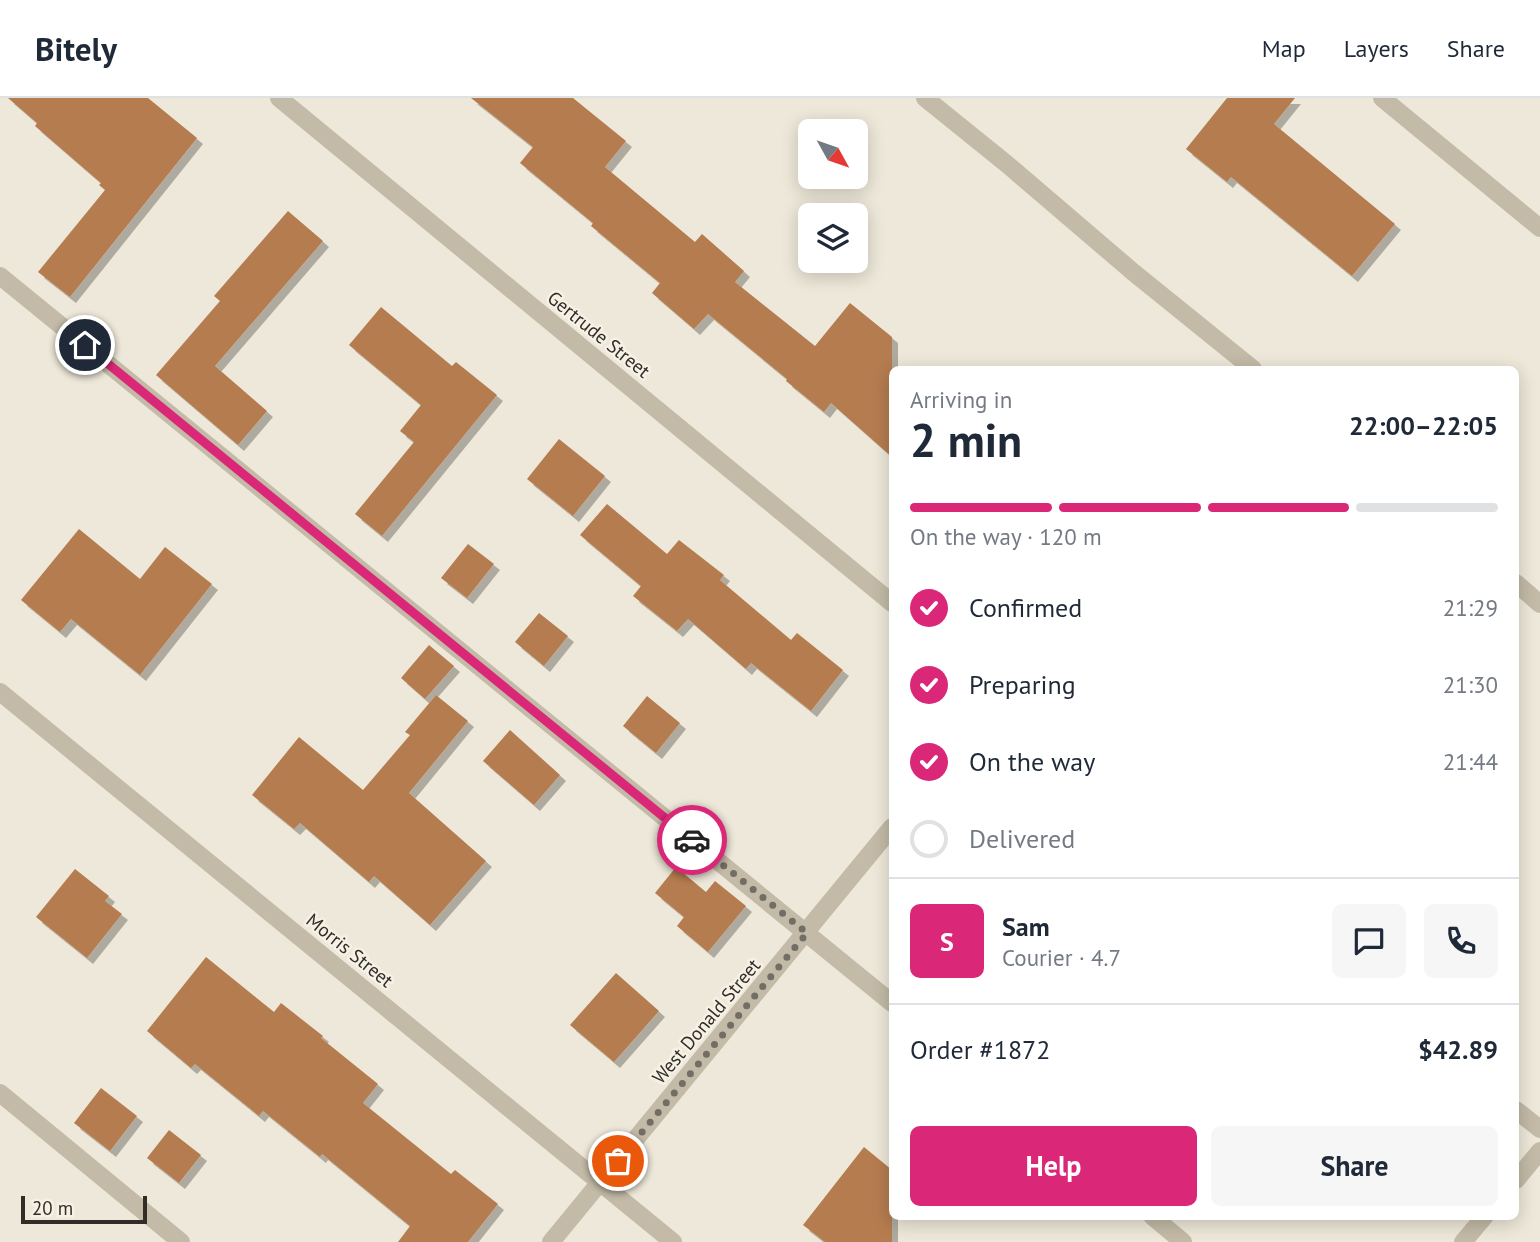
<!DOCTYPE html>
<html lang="en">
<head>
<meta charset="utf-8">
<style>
  :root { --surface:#fff; --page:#f6f6f7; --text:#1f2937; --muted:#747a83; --line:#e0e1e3; --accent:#db2777 }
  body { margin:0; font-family:"PT Sans",sans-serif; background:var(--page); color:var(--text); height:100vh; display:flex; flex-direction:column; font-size:26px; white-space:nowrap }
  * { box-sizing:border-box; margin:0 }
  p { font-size:23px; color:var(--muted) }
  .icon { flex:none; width:38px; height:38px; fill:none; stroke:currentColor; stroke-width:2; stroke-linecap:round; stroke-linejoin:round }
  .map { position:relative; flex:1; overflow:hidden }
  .drawer { position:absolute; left:889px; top:268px; width:630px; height:854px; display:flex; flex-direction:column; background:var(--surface); border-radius:10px; box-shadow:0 4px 18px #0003 }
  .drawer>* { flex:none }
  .needle { width:46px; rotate:130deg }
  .buttons { position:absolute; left:798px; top:21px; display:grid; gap:14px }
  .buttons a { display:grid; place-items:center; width:70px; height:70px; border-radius:10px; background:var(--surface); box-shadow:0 4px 18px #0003; font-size:35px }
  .scale { position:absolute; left:21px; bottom:18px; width:126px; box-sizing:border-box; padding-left:7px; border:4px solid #312c27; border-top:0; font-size:19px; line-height:24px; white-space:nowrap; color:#312c27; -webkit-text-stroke:5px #f6f1e5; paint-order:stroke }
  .pin { position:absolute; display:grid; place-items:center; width:60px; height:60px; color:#fff; margin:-30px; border:4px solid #fff; border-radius:50%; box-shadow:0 2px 7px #0007 }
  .courier { position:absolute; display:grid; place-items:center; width:70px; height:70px; margin:-35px; border:5px solid #db2777; border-radius:50%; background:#fff; color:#222; box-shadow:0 2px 9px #0007 }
  .summary em { font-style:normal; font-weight:700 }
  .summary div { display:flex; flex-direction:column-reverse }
  .summary { display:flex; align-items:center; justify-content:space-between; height:119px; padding:0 21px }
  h1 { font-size:46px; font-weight:700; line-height:52px }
  .bar { display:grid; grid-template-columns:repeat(4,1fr); gap:10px 7px; align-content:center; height:84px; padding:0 21px }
  .bar i { height:9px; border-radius:5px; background:var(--line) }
  .bar .current { background:var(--accent) }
  .bar p { grid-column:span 4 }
  .line { display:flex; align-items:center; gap:18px; padding:0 21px; border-top:2px solid var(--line) }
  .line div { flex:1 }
  .round { display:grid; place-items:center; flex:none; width:74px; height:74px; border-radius:10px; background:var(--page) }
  ol { padding:0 21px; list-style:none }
  li { display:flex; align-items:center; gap:21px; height:77px }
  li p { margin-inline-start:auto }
  li .icon { padding:7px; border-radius:50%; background:var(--accent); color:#fff; stroke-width:4 }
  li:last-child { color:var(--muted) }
  li i { width:38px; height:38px; border:4px solid var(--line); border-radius:50% }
  .action { display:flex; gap:14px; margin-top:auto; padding:14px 21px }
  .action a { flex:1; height:80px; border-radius:10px; background:var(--accent); color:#fff; font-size:28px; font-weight:700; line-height:80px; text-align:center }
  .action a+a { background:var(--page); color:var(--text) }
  header { display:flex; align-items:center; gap:42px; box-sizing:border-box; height:98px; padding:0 35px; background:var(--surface); border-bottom:2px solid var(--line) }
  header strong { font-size:33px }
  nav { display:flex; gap:38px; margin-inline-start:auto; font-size:24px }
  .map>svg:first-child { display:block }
</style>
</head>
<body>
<header>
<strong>Bitely</strong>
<nav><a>Map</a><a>Layers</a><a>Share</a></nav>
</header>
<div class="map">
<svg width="1540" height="1144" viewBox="0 0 1540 1144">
  <defs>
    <filter id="shadow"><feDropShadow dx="6" dy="6" stdDeviation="0" flood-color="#0004"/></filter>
  </defs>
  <rect width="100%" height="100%" fill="#ede8d9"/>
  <path fill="#b57c4f" filter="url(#shadow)" d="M 8,0 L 148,0 L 197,40 L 70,199 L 38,174 L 105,92 L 99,87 L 101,85 L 35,28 L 37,25 Z
    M 471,0 L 573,0 L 626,43 L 605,69 L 695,144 L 702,136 L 744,173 L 735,184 L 815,248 L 850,205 L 892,239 L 892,359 L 831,305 L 824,314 L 786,283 L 787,281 L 708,216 L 694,231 L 652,195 L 660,185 L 591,128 L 593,125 L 520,65 L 533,49 Z
    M 1227,0 L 1295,0 L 1274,26 L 1395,126 L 1352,178 L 1231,79 L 1227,84 L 1186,51 Z
    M 288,113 L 323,143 L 215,268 L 267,313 L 238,347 L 156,277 L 220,203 L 214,198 Z
    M 381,209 L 452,268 L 456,264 L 497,297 L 382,438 L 355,416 L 414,344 L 400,333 L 421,307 L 349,247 Z
    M 559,341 L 605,378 L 573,418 L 527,381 Z
    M 607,406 L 667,456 L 679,442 L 724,477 L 720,482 L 791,542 L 797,535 L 843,572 L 811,613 L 751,565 L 746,571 L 688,521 L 677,533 L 633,498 L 641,488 L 580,437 Z
    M 79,431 L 140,481 L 165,449 L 212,486 L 140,577 L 71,521 L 60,534 L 21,502 Z
    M 468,446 L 494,466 L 467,500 L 441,480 Z
    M 539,515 L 568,538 L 544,568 L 515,544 Z
    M 429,547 L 454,568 L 425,601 L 401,580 Z
    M 436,597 L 468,623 L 409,695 L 486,763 L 430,827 L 374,778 L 369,784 L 300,725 L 294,731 L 252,697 L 299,639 L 363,692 L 410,637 L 405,634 Z
    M 647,598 L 680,625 L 656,655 L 623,628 Z
    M 510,632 L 560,677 L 534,707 L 483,663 Z
    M 676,769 L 706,794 L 715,783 L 746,808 L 708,854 L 677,828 L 684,819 L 655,795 Z
    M 75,771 L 109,798 L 105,803 L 122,816 L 87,860 L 36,819 Z
    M 206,859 L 274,914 L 281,905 L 323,938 L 321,940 L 378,986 L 363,1005 L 451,1076 L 455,1072 L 498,1106 L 468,1144 L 398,1144 L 410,1128 L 322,1056 L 320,1059 L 263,1013 L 259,1018 L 195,966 L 191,970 L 147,933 Z
    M 616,875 L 659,913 L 614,964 L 570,927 Z
    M 101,990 L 137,1018 L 110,1053 L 74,1025 Z
    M 169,1032 L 201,1057 L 179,1085 L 147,1060 Z
    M 864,1049 L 892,1072 L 892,1144 L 825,1144 L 803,1127 Z"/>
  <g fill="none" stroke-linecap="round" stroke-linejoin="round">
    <path stroke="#c3baa7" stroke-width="18" d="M 925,0 L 1008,67 L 1133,174 L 1253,271
      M 0,178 L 892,905
      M 1516,485 L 1540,506
      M 0,995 L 181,1144
      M 1516,1082 L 1540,1053
      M 1152,1118 L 1183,1144
      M 1463,1144 L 1485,1118"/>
    <path stroke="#c3baa7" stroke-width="18" d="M 279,0 L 892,505
      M 1382,0 L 1540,130
      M 0,594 L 673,1144
      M 1516,1012 L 1540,1031
      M 551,1144 L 892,729"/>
  </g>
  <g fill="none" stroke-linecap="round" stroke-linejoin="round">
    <path stroke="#736e65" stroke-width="7" stroke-dasharray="0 12.6" d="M 618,1063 L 807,835 L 692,742"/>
    <path stroke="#db2777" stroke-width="9" d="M 85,247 L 692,742"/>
  </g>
  <g text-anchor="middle" stroke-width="5" stroke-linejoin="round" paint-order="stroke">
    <g font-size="19" fill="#312c27" stroke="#f6f1e5">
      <text transform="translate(599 236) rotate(39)" y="7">Gertrude Street</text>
      <text transform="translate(350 852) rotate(39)" y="7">Morris Street</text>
      <text transform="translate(706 923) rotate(-50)" y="7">West Donald Street</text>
    </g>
  </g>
</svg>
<div class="buttons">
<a><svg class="needle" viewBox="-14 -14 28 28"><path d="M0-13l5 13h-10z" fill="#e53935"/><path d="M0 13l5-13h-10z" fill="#747a83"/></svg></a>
<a><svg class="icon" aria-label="layers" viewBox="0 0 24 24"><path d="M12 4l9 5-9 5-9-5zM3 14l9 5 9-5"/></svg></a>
</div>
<div class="scale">20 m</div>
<div class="pin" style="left:618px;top:1063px;background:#ea580c"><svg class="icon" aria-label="bag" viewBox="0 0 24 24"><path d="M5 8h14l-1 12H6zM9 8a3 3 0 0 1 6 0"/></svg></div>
<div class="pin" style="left:85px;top:247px;background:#1f2937"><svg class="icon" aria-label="home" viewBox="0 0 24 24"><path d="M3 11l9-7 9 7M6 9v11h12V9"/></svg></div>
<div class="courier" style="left:692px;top:742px"><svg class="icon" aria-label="car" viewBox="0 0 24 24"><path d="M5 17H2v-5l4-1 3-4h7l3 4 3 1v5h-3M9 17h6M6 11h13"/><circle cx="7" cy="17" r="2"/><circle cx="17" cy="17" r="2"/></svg></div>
<section class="drawer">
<div class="summary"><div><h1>2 min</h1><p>Arriving in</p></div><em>22:00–22:05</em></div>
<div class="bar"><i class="current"></i><i class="current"></i><i class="current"></i><i></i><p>On the way · 120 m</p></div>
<ol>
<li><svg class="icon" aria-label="check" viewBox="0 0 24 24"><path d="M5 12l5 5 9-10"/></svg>Confirmed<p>21:29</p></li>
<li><svg class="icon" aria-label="check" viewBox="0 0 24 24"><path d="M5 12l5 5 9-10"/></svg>Preparing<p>21:30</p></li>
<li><svg class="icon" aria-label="check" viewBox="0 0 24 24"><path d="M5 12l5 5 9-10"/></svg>On the way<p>21:44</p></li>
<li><i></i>Delivered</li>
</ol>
<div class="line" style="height:126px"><b class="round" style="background:var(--accent);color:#fff">S</b><div><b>Sam</b><p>Courier · 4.7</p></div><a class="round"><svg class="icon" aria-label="chat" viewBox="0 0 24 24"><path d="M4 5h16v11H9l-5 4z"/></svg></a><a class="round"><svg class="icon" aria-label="phone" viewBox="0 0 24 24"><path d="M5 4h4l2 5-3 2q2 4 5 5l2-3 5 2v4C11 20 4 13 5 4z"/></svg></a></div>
<div class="line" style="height:91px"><div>Order #1872</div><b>$42.89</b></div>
<div class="action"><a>Help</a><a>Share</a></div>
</section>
</div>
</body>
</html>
